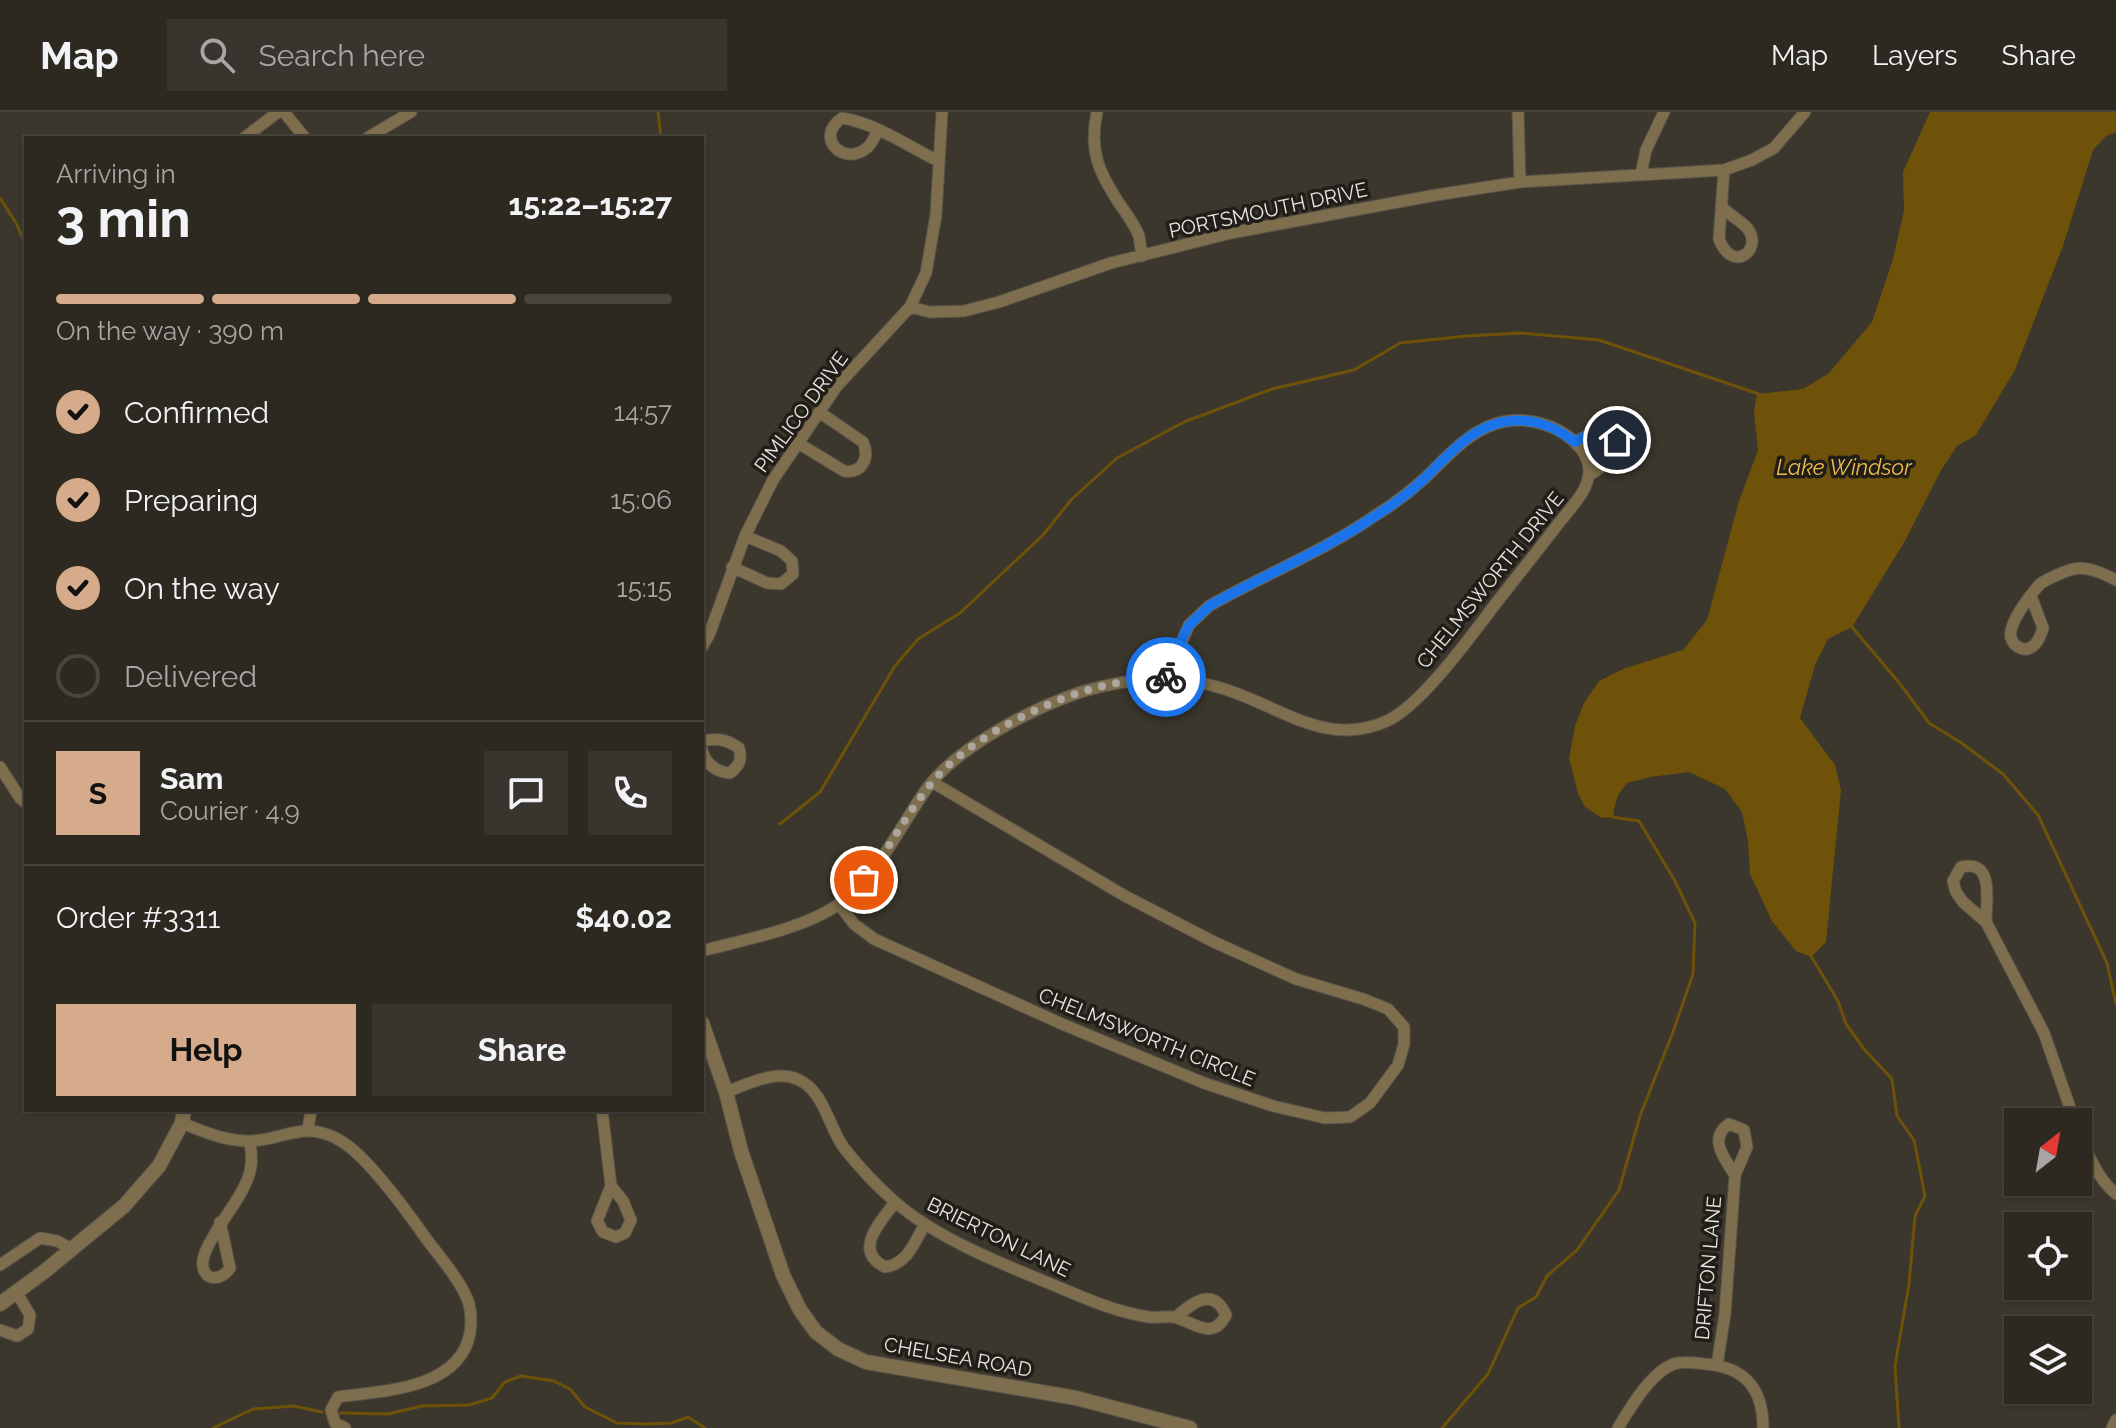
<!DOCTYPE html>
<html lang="en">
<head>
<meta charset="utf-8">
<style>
  :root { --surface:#2d2921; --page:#39352e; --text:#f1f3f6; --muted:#a7a6a5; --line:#48453f; --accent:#d6ab8b }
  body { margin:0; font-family:Raleway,sans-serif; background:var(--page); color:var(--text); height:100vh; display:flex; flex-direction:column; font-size:30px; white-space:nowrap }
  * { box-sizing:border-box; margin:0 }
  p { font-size:26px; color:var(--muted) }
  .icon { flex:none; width:44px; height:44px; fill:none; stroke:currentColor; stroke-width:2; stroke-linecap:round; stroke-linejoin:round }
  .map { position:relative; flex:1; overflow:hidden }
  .side { position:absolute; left:24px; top:24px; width:680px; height:976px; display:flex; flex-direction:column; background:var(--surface); border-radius:0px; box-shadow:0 2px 6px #0004,0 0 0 2px var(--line) }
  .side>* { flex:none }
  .needle { width:52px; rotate:31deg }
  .buttons { position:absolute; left:2004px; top:996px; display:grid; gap:16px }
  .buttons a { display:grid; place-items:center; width:88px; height:88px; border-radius:0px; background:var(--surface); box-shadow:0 2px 6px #0004,0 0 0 2px var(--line); font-size:40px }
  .pin { position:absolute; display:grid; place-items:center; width:68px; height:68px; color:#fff; margin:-34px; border:4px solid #fff; border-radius:50%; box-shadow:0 2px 8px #0007 }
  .courier { position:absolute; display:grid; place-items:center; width:80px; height:80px; margin:-40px; border:6px solid #1a73e8; border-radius:50%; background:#fff; color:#222; box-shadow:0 2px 10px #0007 }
  .head em { font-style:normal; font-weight:700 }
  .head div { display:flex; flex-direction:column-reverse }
  .head { display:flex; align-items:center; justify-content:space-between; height:136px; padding:0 32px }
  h1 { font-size:52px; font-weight:700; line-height:60px }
  .bar { display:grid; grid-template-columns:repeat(4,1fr); gap:12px 8px; align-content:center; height:96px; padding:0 32px }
  .bar i { height:10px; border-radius:6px; background:var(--line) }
  .bar .on { background:var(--accent) }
  .bar p { grid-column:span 4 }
  .line { display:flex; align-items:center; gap:20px; padding:0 32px; border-top:2px solid var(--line) }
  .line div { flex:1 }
  .round { display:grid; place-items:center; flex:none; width:84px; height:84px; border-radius:0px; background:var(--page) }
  ol { padding:0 32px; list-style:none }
  li { display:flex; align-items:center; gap:24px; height:88px }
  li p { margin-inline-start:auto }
  li .icon { padding:8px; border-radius:50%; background:var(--accent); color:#111; stroke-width:4 }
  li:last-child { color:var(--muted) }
  li i { width:44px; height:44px; border:4px solid var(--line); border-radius:50% }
  .primary-button { display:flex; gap:16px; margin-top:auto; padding:16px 32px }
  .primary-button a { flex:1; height:92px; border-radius:0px; background:var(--accent); color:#111; font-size:32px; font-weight:700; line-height:92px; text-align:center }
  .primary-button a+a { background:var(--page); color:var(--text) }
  header { display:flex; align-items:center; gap:48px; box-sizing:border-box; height:112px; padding:0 40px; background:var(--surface); border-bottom:2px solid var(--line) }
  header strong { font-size:38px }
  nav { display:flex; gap:44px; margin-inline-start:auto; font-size:28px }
  .search { width:560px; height:72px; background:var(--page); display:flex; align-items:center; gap:20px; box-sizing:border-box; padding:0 28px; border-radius:0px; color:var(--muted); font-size:30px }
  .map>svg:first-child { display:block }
</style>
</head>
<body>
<header>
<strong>Map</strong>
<div class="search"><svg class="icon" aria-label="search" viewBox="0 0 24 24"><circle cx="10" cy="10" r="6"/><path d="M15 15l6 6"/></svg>Search here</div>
<nav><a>Map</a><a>Layers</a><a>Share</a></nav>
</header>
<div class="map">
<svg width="2116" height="1316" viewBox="0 0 2116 1316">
  <rect width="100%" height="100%" fill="#3c372c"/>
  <path fill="#6e520a" d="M 1930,0 L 2116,0 L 2116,20 L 2106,24 L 2093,38 L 2063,134 L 2015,258 L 1976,323 L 1957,334 L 1940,360 L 1905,429 L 1852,515 L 1828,527 L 1815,553 L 1800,606 L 1835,653 L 1841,678 L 1826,830 L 1811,845 L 1796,839 L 1772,809 L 1750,762 L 1748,729 L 1742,700 L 1725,677 L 1689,660 L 1650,665 L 1627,671 L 1618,683 L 1612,705 L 1602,706 L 1585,695 L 1578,681 L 1569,646 L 1575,614 L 1584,591 L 1599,569 L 1623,557 L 1683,538 L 1707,508 L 1739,389 L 1758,338 L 1754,300 L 1757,282 L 1803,277 L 1828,262 L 1872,210 L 1893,147 L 1904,99 L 1903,60 Z"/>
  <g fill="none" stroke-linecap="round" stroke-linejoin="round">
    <path stroke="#6e520a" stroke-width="3" d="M 658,0 L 661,26
      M 0,86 L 16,111 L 26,133
      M 1852,515 L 1901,573 L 1929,611 L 1960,630 L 2003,662 L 2038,703 L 2107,851 L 2116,892
      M 780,712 L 820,680 L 895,554 L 918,527 L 960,501 L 1043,423 L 1071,388 L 1117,346 L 1184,310 L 1272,277 L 1354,258 L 1400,231 L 1467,224 L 1520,221 L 1599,228 L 1759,282
      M 1811,844 L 1838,889 L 1846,912 L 1864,937 L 1892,967 L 1897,1004 L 1914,1028 L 1925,1084 L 1915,1104 L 1909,1172 L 1895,1254 L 1899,1316
      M 340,1301 L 388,1302 L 422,1294 L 469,1293 L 492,1286 L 505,1270 L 521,1264 L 554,1269 L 570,1277 L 585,1295 L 617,1311 L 647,1312 L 671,1311 L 688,1305 L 705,1316
      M 213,1316 L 253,1297 L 294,1294 L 322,1300
      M 1442,1316 L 1488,1262 L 1518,1196 L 1536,1185 L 1547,1164 L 1577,1138 L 1619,1078 L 1640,1004 L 1673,920 L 1693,862 L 1695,811 L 1675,769 L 1639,709 L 1612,705 L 1612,701"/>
    <g stroke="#575348" stroke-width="13">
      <path id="minor" d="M 284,0 L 305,26
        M 1097,0 C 1089,38 1098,59 1119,91 C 1126,101 1135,113 1139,124 C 1140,130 1141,137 1142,144
        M 1518,0 L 1520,70
        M 878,18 C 875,24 872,31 868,35 C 845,56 813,26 842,6 C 875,11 908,34 938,49
        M 244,26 L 278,0
        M 367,26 L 411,0
        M 1641,62 L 1646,38 L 1664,0
        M 1723,96 C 1730,103 1741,109 1748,117 C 1763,137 1733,163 1719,127 L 1724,58
        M 910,195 L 930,200 L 964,199 L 999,190 L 1111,151 L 1231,121 L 1436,83 L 1520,70 L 1724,58 L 1752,48 L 1774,36 L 1805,0
        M 1575,330 C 1595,319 1608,309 1621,336 C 1615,349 1603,354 1591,362
        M 798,331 L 844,359 C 862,362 870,346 863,330 L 819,300
        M 732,455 L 767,471 L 781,472 L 793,462 L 792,449 L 781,439 L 745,424
        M 2031,484 L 2043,516 C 2040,527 2032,543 2018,535 C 2015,533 2012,529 2011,526 C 2007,512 2031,482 2040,472 C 2045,468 2067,458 2074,457 C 2088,454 2104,462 2116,468
        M 702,535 L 709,523 L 745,424 L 773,368 L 837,274 L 910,195 L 926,161 L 936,103 L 942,0
        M 702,629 C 717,626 726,627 739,636 C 742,648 740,653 730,661 C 716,660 706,652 702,638
        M 0,655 L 20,686 L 26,691
        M 839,792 L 854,812 L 874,827 L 1062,912 L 1204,971 L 1273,994 L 1325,1006 L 1350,1005 L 1370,991 L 1398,953 L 1404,932 L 1404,915 L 1388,897 L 1363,887 L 1296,867 L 1214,830 L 1125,784 L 932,670
        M 1986,810 C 1986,789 1995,747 1961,755 L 1953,769 L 1956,780 L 1963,790 L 1986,810 L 2044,921 L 2075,1010
        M 702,839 C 743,828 802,817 836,794 C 878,765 899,715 928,675 C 959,634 1033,596 1081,580 C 1127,566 1175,562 1221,576 C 1277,592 1325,637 1387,609 C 1425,591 1477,515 1504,481 C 1522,458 1540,436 1558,412 C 1566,402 1575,392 1582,381 C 1591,366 1592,352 1581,337 C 1562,313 1525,302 1495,312 C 1467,321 1447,345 1426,365 C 1411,379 1394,392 1376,403 C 1324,439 1264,463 1209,494 L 1189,513 L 1166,566
        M 726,980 C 748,972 774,958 797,967 C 824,978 828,1014 844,1036 C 859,1055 877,1074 894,1089 C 936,1126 1000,1151 1051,1172 C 1082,1185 1115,1200 1149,1205 C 1157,1206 1165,1204 1173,1205 C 1192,1208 1212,1231 1226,1203 C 1213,1174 1192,1191 1176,1205
        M 602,998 L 611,1074 L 597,1109 L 603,1120 L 616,1125 L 625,1121 L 631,1108 L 623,1089 L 611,1074
        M 182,1011 C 204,1020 223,1028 246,1029 C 282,1030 303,1006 341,1029 C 368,1045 406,1098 425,1125 C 438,1143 454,1160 464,1180 C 471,1192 472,1207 470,1221 C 460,1277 383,1279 338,1285 L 331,1298 L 335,1311 L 345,1316
        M 308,1017 L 311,998
        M 2078,1017 C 2087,1041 2097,1066 2116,1082
        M 895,1090 C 881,1110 852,1138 885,1155 C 908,1152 915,1129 925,1112
        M 220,1110 L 230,1156 C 220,1171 201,1169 203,1148 C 204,1140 209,1132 213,1125 C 224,1104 248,1078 251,1054 C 252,1047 251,1037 250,1030
        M 0,1153 L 40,1126 L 57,1129 L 72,1137
        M 0,1218 L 17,1224 L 28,1217 L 30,1203 L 17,1181
        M 1717,1253 L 1725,1202 L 1735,1063 L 1747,1035 L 1744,1018 L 1729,1012 C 1708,1026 1724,1046 1735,1063
        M 1618,1316 C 1630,1296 1651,1260 1674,1252 C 1683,1249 1696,1251 1705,1252 C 1745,1255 1763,1276 1763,1316
        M 2112,1316 L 2116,1308"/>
    </g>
    <g stroke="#575348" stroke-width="16">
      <path id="tertiary" d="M 702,911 L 726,980 L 741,1039 L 783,1163 L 800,1198 L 816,1220 L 838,1237 L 866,1250 L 1076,1286 L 1190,1316
        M 0,1192 L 45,1159 L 124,1094 L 159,1054 L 182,1011 L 184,998"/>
    </g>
    <use href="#minor" stroke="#7e6e4e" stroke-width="11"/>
    <use href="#tertiary" stroke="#7e6e4e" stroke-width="14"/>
  </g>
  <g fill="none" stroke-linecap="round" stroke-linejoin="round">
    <path stroke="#aba79f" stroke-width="8" stroke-dasharray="0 14.4" d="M 864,768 C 889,738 906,702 931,672 C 968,625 1059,581 1117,571 C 1133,568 1151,569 1166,565"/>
    <path stroke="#1a73e8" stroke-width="10" d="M 1166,565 L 1177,537 L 1189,513 L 1209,494 C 1264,463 1323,439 1375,404 C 1394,392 1412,379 1428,363 C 1447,344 1468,320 1495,312 C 1524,303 1552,312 1575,330 C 1592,321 1601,311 1617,328"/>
  </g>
  <g text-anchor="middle" stroke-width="7" stroke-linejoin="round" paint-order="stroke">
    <g font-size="20" fill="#e7e4dd" stroke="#211e19">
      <text transform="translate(1268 98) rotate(-12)" y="7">PORTSMOUTH DRIVE</text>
      <text transform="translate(801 300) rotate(-54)" y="7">PIMLICO DRIVE</text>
      <text transform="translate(1490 468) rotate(-51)" y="7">CHELMSWORTH DRIVE</text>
      <text transform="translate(1147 925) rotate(22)" y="7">CHELMSWORTH CIRCLE</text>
      <text transform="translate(999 1125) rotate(26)" y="7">BRIERTON LANE</text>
      <text transform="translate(1708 1156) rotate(-85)" y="7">DRIFTON LANE</text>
      <text transform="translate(958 1245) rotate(10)" y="7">CHELSEA ROAD</text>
    </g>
    <g font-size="22" font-style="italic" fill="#f1be4a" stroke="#211e19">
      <text x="1844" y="363">Lake Windsor</text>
    </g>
  </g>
</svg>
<div class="buttons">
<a><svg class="needle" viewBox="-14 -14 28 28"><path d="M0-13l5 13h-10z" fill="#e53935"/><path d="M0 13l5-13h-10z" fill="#a7a6a5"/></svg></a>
<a><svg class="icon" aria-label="locate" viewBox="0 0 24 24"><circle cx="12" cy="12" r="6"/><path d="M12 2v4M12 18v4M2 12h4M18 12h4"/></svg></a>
<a><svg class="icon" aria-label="layers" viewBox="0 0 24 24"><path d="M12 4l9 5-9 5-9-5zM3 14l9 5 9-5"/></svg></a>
</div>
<div class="pin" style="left:864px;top:768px;background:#ea580c"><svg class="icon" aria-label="bag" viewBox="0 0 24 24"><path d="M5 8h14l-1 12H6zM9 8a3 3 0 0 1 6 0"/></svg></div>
<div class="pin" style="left:1617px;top:328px;background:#1f2937"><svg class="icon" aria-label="home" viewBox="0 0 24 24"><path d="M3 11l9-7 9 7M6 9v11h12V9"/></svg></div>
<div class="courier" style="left:1166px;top:565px"><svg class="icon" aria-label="bike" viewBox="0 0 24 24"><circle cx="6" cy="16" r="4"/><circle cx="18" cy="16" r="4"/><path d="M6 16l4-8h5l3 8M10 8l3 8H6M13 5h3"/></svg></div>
<section class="side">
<div class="head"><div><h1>3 min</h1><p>Arriving in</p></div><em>15:22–15:27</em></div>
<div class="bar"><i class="on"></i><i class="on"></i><i class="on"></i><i></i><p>On the way · 390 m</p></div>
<ol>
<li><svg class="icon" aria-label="check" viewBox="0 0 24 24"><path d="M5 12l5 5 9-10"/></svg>Confirmed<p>14:57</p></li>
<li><svg class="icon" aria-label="check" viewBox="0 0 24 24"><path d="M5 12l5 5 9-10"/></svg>Preparing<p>15:06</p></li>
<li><svg class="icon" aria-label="check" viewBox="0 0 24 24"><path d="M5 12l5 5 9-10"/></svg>On the way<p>15:15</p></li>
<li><i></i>Delivered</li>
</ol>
<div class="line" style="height:144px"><b class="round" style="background:var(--accent);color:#111">S</b><div><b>Sam</b><p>Courier · 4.9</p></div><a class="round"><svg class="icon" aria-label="chat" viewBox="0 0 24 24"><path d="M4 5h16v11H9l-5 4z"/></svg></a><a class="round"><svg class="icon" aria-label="phone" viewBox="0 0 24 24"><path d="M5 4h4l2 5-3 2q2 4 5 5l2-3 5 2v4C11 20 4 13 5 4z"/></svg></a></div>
<div class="line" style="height:104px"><div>Order #3311</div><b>$40.02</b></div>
<div class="primary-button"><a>Help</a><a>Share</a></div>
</section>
</div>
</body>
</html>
